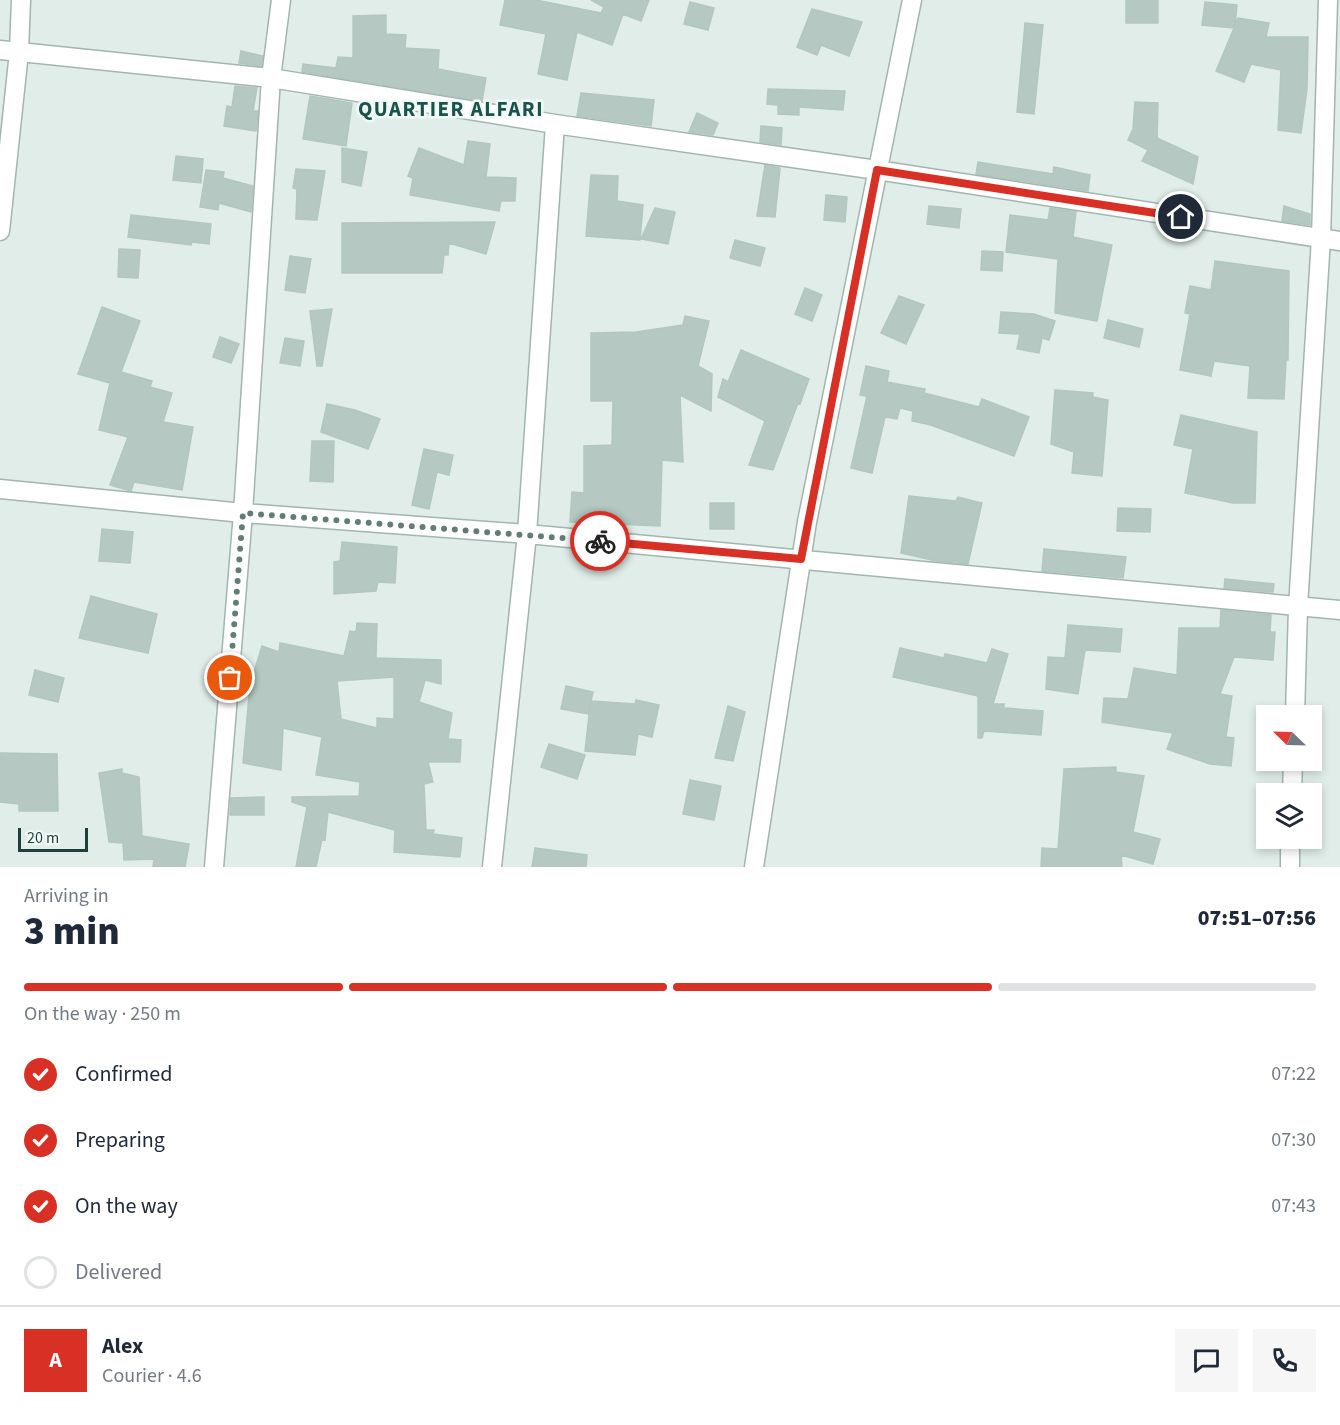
<!DOCTYPE html>
<html lang="en">
<head>
<meta charset="utf-8">
<style>
  :root { --surface:#fff; --page:#f6f6f7; --text:#1f2937; --muted:#747a83; --line:#e0e1e3; --accent:#d93025 }
  body { margin:0; font-family:"Source Sans 3",sans-serif; background:var(--page); color:var(--text); height:100vh; display:flex; flex-direction:column; font-size:22px; white-space:nowrap }
  * { box-sizing:border-box; margin:0 }
  p { font-size:20px; color:var(--muted) }
  .icon { flex:none; width:33px; height:33px; fill:none; stroke:currentColor; stroke-width:2; stroke-linecap:round; stroke-linejoin:round }
  .map { position:relative; height:867px; overflow:hidden }
  .side { display:flex; flex-direction:column; background:var(--surface); flex:1 }
  .side>* { flex:none }
  .needle { width:39px; rotate:293deg }
  .buttons { position:absolute; left:1256px; top:705px; display:grid; gap:12px }
  .buttons a { display:grid; place-items:center; width:66px; height:66px; border-radius:0px; background:var(--surface); box-shadow:0 3px 9px #0003; font-size:30px }
  .scale { position:absolute; left:18px; bottom:15px; width:70px; box-sizing:border-box; padding-left:6px; border:3px solid #1f3f3a; border-top:0; font-size:16px; line-height:21px; white-space:nowrap; color:#1f3f3a; -webkit-text-stroke:4px #f1f9f6; paint-order:stroke }
  .pin { position:absolute; display:grid; place-items:center; width:51px; height:51px; color:#fff; margin:-26px; border:3px solid #fff; border-radius:50%; box-shadow:0 2px 6px #0007 }
  .courier { position:absolute; display:grid; place-items:center; width:60px; height:60px; margin:-30px; border:4px solid #d93025; border-radius:50%; background:#fff; color:#222; box-shadow:0 2px 8px #0007 }
  .head em { font-style:normal; font-weight:800 }
  .head div { display:flex; flex-direction:column-reverse }
  .head { display:flex; align-items:center; justify-content:space-between; height:102px; padding:0 24px }
  h1 { font-size:39px; font-weight:800; line-height:45px }
  .bar { display:grid; grid-template-columns:repeat(4,1fr); gap:9px 6px; align-content:center; height:72px; padding:0 24px }
  .bar i { height:8px; border-radius:4px; background:var(--line) }
  .bar .current { background:var(--accent) }
  .bar p { grid-column:span 4 }
  .line { display:flex; align-items:center; gap:15px; padding:0 24px; border-top:2px solid var(--line) }
  .line div { flex:1 }
  .round { display:grid; place-items:center; flex:none; width:63px; height:63px; border-radius:0px; background:var(--page) }
  ol { padding:0 24px; list-style:none }
  li { display:flex; align-items:center; gap:18px; height:66px }
  li p { margin-inline-start:auto }
  li .icon { padding:6px; border-radius:50%; background:var(--accent); color:#fff; stroke-width:4 }
  li:last-child { color:var(--muted) }
  li i { width:33px; height:33px; border:3px solid var(--line); border-radius:50% }
  .map>svg:first-child { display:block }
</style>
</head>
<body>
<div class="map">
<svg width="1340" height="867" viewBox="0 0 1340 867">
  <rect width="100%" height="100%" fill="#e0ede9"/>
  <path fill="#b5c8c2" stroke="#b2c7c1" stroke-width="1.5" fill-rule="evenodd" d="M 505,0 L 536,0 L 601,13 L 604,7 L 591,0 L 649,0 L 641,21 L 623,14 L 612,45 L 577,32 L 567,80 L 538,74 L 546,34 L 500,25 Z
    M 1126,0 L 1158,0 L 1158,23 L 1126,23 Z
    M 690,2 L 714,8 L 708,30 L 684,24 Z
    M 1205,2 L 1237,5 L 1235,25 L 1238,18 L 1269,23 L 1266,37 L 1308,37 L 1307,89 L 1301,133 L 1278,130 L 1281,70 L 1251,64 L 1244,82 L 1216,71 L 1234,28 L 1202,25 Z
    M 812,9 L 862,22 L 849,56 L 821,45 L 817,55 L 797,47 Z
    M 386,15 L 386,34 L 406,35 L 405,48 L 439,50 L 438,69 L 486,78 L 482,101 L 302,72 L 303,64 L 336,68 L 338,57 L 353,58 L 353,16 Z
    M 1025,23 L 1043,25 L 1034,114 L 1017,112 Z
    M 241,51 L 263,56 L 261,66 L 239,63 Z
    M 235,86 L 257,88 L 253,111 L 258,111 L 256,131 L 224,126 L 227,106 L 232,107 Z
    M 768,89 L 845,91 L 843,110 L 799,107 L 799,115 L 778,114 L 778,105 L 767,104 Z
    M 581,93 L 654,100 L 651,126 L 577,116 Z
    M 310,96 L 352,103 L 346,146 L 303,139 Z
    M 1135,102 L 1158,103 L 1157,138 L 1198,157 L 1193,184 L 1142,161 L 1148,150 L 1128,140 L 1133,129 Z
    M 697,113 L 718,123 L 713,135 L 689,132 Z
    M 761,126 L 782,128 L 781,145 L 760,142 Z
    M 468,141 L 490,144 L 486,177 L 516,178 L 515,201 L 501,201 L 499,211 L 410,195 L 413,178 L 408,176 L 419,148 L 464,165 Z
    M 342,148 L 367,152 L 361,186 L 342,182 Z
    M 176,156 L 203,159 L 201,183 L 173,180 Z
    M 978,162 L 1053,174 L 1054,167 L 1090,175 L 1088,191 L 976,174 Z
    M 765,165 L 780,168 L 775,217 L 757,216 Z
    M 296,169 L 325,171 L 317,220 L 296,219 L 297,189 L 293,188 Z
    M 206,170 L 224,172 L 223,178 L 253,186 L 251,212 L 219,203 L 218,210 L 200,207 Z
    M 591,175 L 618,176 L 617,201 L 643,205 L 640,240 L 586,236 Z
    M 826,195 L 847,197 L 845,222 L 824,220 Z
    M 929,206 L 961,209 L 959,228 L 927,224 Z
    M 1284,206 L 1310,214 L 1310,225 L 1282,221 Z
    M 655,208 L 675,212 L 668,244 L 641,239 Z
    M 1050,208 L 1076,212 L 1073,237 L 1112,245 L 1097,321 L 1055,313 L 1058,259 L 1006,252 L 1010,215 L 1048,220 Z
    M 131,215 L 211,224 L 209,244 L 192,242 L 191,245 L 128,237 Z
    M 495,222 L 486,254 L 449,243 L 448,255 L 444,255 L 442,273 L 342,273 L 342,223 Z
    M 735,240 L 765,248 L 760,266 L 730,258 Z
    M 119,249 L 140,250 L 138,278 L 118,277 Z
    M 982,251 L 1003,252 L 1002,271 L 981,270 Z
    M 290,256 L 311,259 L 305,293 L 285,290 Z
    M 1215,261 L 1289,271 L 1288,360 L 1286,360 L 1284,399 L 1248,398 L 1250,366 L 1214,361 L 1211,376 L 1180,370 L 1190,314 L 1185,313 L 1190,286 L 1211,290 Z
    M 805,288 L 822,295 L 812,321 L 795,314 Z
    M 899,296 L 924,305 L 906,344 L 881,333 Z
    M 102,307 L 140,321 L 121,372 L 152,381 L 150,387 L 172,393 L 163,422 L 193,427 L 182,490 L 134,482 L 131,491 L 110,485 L 128,437 L 99,430 L 110,383 L 78,374 Z
    M 332,309 L 322,366 L 317,366 L 310,311 Z
    M 1001,312 L 1034,314 L 1055,321 L 1049,340 L 1042,338 L 1039,353 L 1017,349 L 1020,334 L 999,333 Z
    M 685,316 L 709,321 L 698,366 L 712,374 L 711,411 L 680,395 L 683,462 L 662,460 L 660,526 L 570,522 L 572,492 L 584,493 L 584,446 L 612,445 L 613,401 L 591,401 L 591,333 L 636,332 L 683,325 Z
    M 1108,320 L 1143,329 L 1139,347 L 1104,338 Z
    M 220,337 L 239,344 L 231,363 L 213,357 Z
    M 285,338 L 304,341 L 300,366 L 280,363 Z
    M 741,350 L 809,379 L 800,404 L 798,403 L 773,470 L 749,465 L 765,421 L 718,397 L 723,379 L 728,382 Z
    M 866,366 L 889,371 L 887,382 L 925,389 L 924,393 L 979,407 L 982,399 L 1029,417 L 1014,456 L 931,425 L 912,421 L 913,411 L 900,408 L 897,419 L 885,417 L 872,473 L 851,468 L 867,396 L 860,395 Z
    M 1055,390 L 1093,393 L 1093,397 L 1108,400 L 1102,476 L 1072,473 L 1074,452 L 1051,444 Z
    M 327,404 L 355,410 L 380,419 L 368,449 L 321,432 Z
    M 1181,415 L 1257,432 L 1255,503 L 1233,503 L 1185,493 L 1193,449 L 1174,445 Z
    M 312,441 L 334,441 L 333,482 L 310,481 Z
    M 424,449 L 453,455 L 449,475 L 437,472 L 429,509 L 412,505 Z
    M 909,496 L 956,501 L 958,497 L 982,503 L 968,564 L 936,561 L 901,553 Z
    M 710,503 L 734,503 L 734,529 L 710,529 Z
    M 1118,508 L 1151,509 L 1150,532 L 1117,531 Z
    M 102,529 L 133,532 L 130,563 L 99,561 Z
    M 342,542 L 397,547 L 395,583 L 378,582 L 376,591 L 334,594 L 334,562 L 340,561 Z
    M 1044,549 L 1126,557 L 1123,578 L 1042,571 Z
    M 1225,579 L 1274,584 L 1273,592 L 1224,588 Z
    M 91,596 L 157,614 L 148,653 L 79,638 Z
    M 1221,610 L 1271,615 L 1270,632 L 1275,632 L 1273,660 L 1234,657 L 1220,694 L 1232,696 L 1226,737 L 1234,738 L 1231,766 L 1210,764 L 1167,749 L 1173,733 L 1102,722 L 1104,698 L 1128,699 L 1134,668 L 1177,675 L 1179,628 L 1220,628 Z
    M 357,623 L 377,624 L 376,658 L 441,660 L 441,684 L 425,680 L 419,702 L 452,713 L 448,739 L 461,740 L 460,762 L 428,762 L 433,782 L 424,784 L 426,830 L 434,830 L 433,834 L 462,838 L 460,857 L 394,852 L 395,830 L 328,812 L 325,840 L 322,839 L 316,867 L 296,867 L 307,807 L 292,802 L 292,797 L 359,796 L 360,782 L 316,775 L 322,737 L 283,728 L 281,770 L 243,763 L 250,685 L 262,646 L 279,652 L 280,643 L 344,656 L 350,631 L 356,632 ZM 394,677 L 394,719 L 377,718 L 377,728 L 341,719 L 337,681 Z
    M 1068,625 L 1122,629 L 1120,652 L 1085,650 L 1078,694 L 1046,689 L 1048,657 L 1065,658 Z
    M 900,648 L 944,658 L 945,654 L 987,663 L 992,649 L 1008,654 L 993,704 L 1004,704 L 1004,708 L 1043,711 L 1041,735 L 984,731 L 982,738 L 978,738 L 978,696 L 893,677 Z
    M 35,670 L 64,678 L 58,702 L 29,695 Z
    M 566,686 L 593,692 L 591,701 L 635,704 L 636,700 L 659,705 L 652,737 L 638,734 L 635,755 L 585,751 L 590,706 L 588,714 L 561,709 Z
    M 728,706 L 745,712 L 733,761 L 715,758 Z
    M 549,744 L 585,755 L 577,779 L 541,767 Z
    M 0,753 L 57,754 L 58,811 L 19,811 L 19,804 L 0,802 Z
    M 1116,767 L 1116,772 L 1144,776 L 1133,832 L 1160,839 L 1153,864 L 1121,855 L 1122,867 L 1041,867 L 1042,848 L 1058,849 L 1064,769 Z
    M 122,769 L 122,773 L 139,777 L 142,836 L 189,844 L 185,867 L 153,867 L 154,859 L 124,860 L 123,843 L 109,842 L 99,773 Z
    M 690,780 L 721,786 L 714,820 L 683,814 Z
    M 264,797 L 264,815 L 230,815 L 231,798 Z
    M 535,848 L 587,855 L 586,867 L 532,867 Z"/>
  <g fill="none" stroke-linecap="round" stroke-linejoin="round">
    <g stroke="#a2b5b1" stroke-width="21">
      <path id="street" d="M 0,50 L 271,78 L 555,124 L 877,170 L 1340,241
        M 0,231 L 19,52 L 21,0
        M 0,489 L 243,513 L 527,534 L 1340,610
        M 1295,716 L 1298,607 L 1321,238 L 1328,0
        M 1292,794 L 1293,760
        M 214,867 L 243,513 L 271,78 L 281,0
        M 492,867 L 527,534 L 555,124
        M 754,867 L 807,522 L 912,0
        M 1290,867 L 1290,838"/>
    </g>
    <use href="#street" stroke="#fff" stroke-width="18"/>
  </g>
  <g fill="none" stroke-linecap="round" stroke-linejoin="round">
    <path stroke="#637c77" stroke-width="6" stroke-dasharray="0 10.8" d="M 230,678 L 243,513 L 600,541"/>
    <path stroke="#d93025" stroke-width="8" d="M 600,541 L 801,559 L 877,170 L 1181,217"/>
  </g>
  <g text-anchor="middle" stroke-width="5" stroke-linejoin="round" paint-order="stroke">
    <g font-size="21" font-weight="bold" letter-spacing="1.5" fill="#19534c" stroke="#f1f9f6">
      <text x="451" y="116">QUARTIER ALFARI</text>
    </g>
  </g>
</svg>
<div class="buttons">
<a><svg class="needle" viewBox="-14 -14 28 28"><path d="M0-13l5 13h-10z" fill="#e53935"/><path d="M0 13l5-13h-10z" fill="#747a83"/></svg></a>
<a><svg class="icon" aria-label="layers" viewBox="0 0 24 24"><path d="M12 4l9 5-9 5-9-5zM3 14l9 5 9-5"/></svg></a>
</div>
<div class="scale">20 m</div>
<div class="pin" style="left:230px;top:678px;background:#ea580c"><svg class="icon" aria-label="bag" viewBox="0 0 24 24"><path d="M5 8h14l-1 12H6zM9 8a3 3 0 0 1 6 0"/></svg></div>
<div class="pin" style="left:1181px;top:217px;background:#1f2937"><svg class="icon" aria-label="home" viewBox="0 0 24 24"><path d="M3 11l9-7 9 7M6 9v11h12V9"/></svg></div>
<div class="courier" style="left:600px;top:541px"><svg class="icon" aria-label="bike" viewBox="0 0 24 24"><circle cx="6" cy="16" r="4"/><circle cx="18" cy="16" r="4"/><path d="M6 16l4-8h5l3 8M10 8l3 8H6M13 5h3"/></svg></div>
</div>
<section class="side">
<div class="head"><div><h1>3 min</h1><p>Arriving in</p></div><em>07:51–07:56</em></div>
<div class="bar"><i class="current"></i><i class="current"></i><i class="current"></i><i></i><p>On the way · 250 m</p></div>
<ol>
<li><svg class="icon" aria-label="check" viewBox="0 0 24 24"><path d="M5 12l5 5 9-10"/></svg>Confirmed<p>07:22</p></li>
<li><svg class="icon" aria-label="check" viewBox="0 0 24 24"><path d="M5 12l5 5 9-10"/></svg>Preparing<p>07:30</p></li>
<li><svg class="icon" aria-label="check" viewBox="0 0 24 24"><path d="M5 12l5 5 9-10"/></svg>On the way<p>07:43</p></li>
<li><i></i>Delivered</li>
</ol>
<div class="line" style="height:108px"><b class="round" style="background:var(--accent);color:#fff">A</b><div><b>Alex</b><p>Courier · 4.6</p></div><a class="round"><svg class="icon" aria-label="chat" viewBox="0 0 24 24"><path d="M4 5h16v11H9l-5 4z"/></svg></a><a class="round"><svg class="icon" aria-label="phone" viewBox="0 0 24 24"><path d="M5 4h4l2 5-3 2q2 4 5 5l2-3 5 2v4C11 20 4 13 5 4z"/></svg></a></div>
</section>
</body>
</html>
